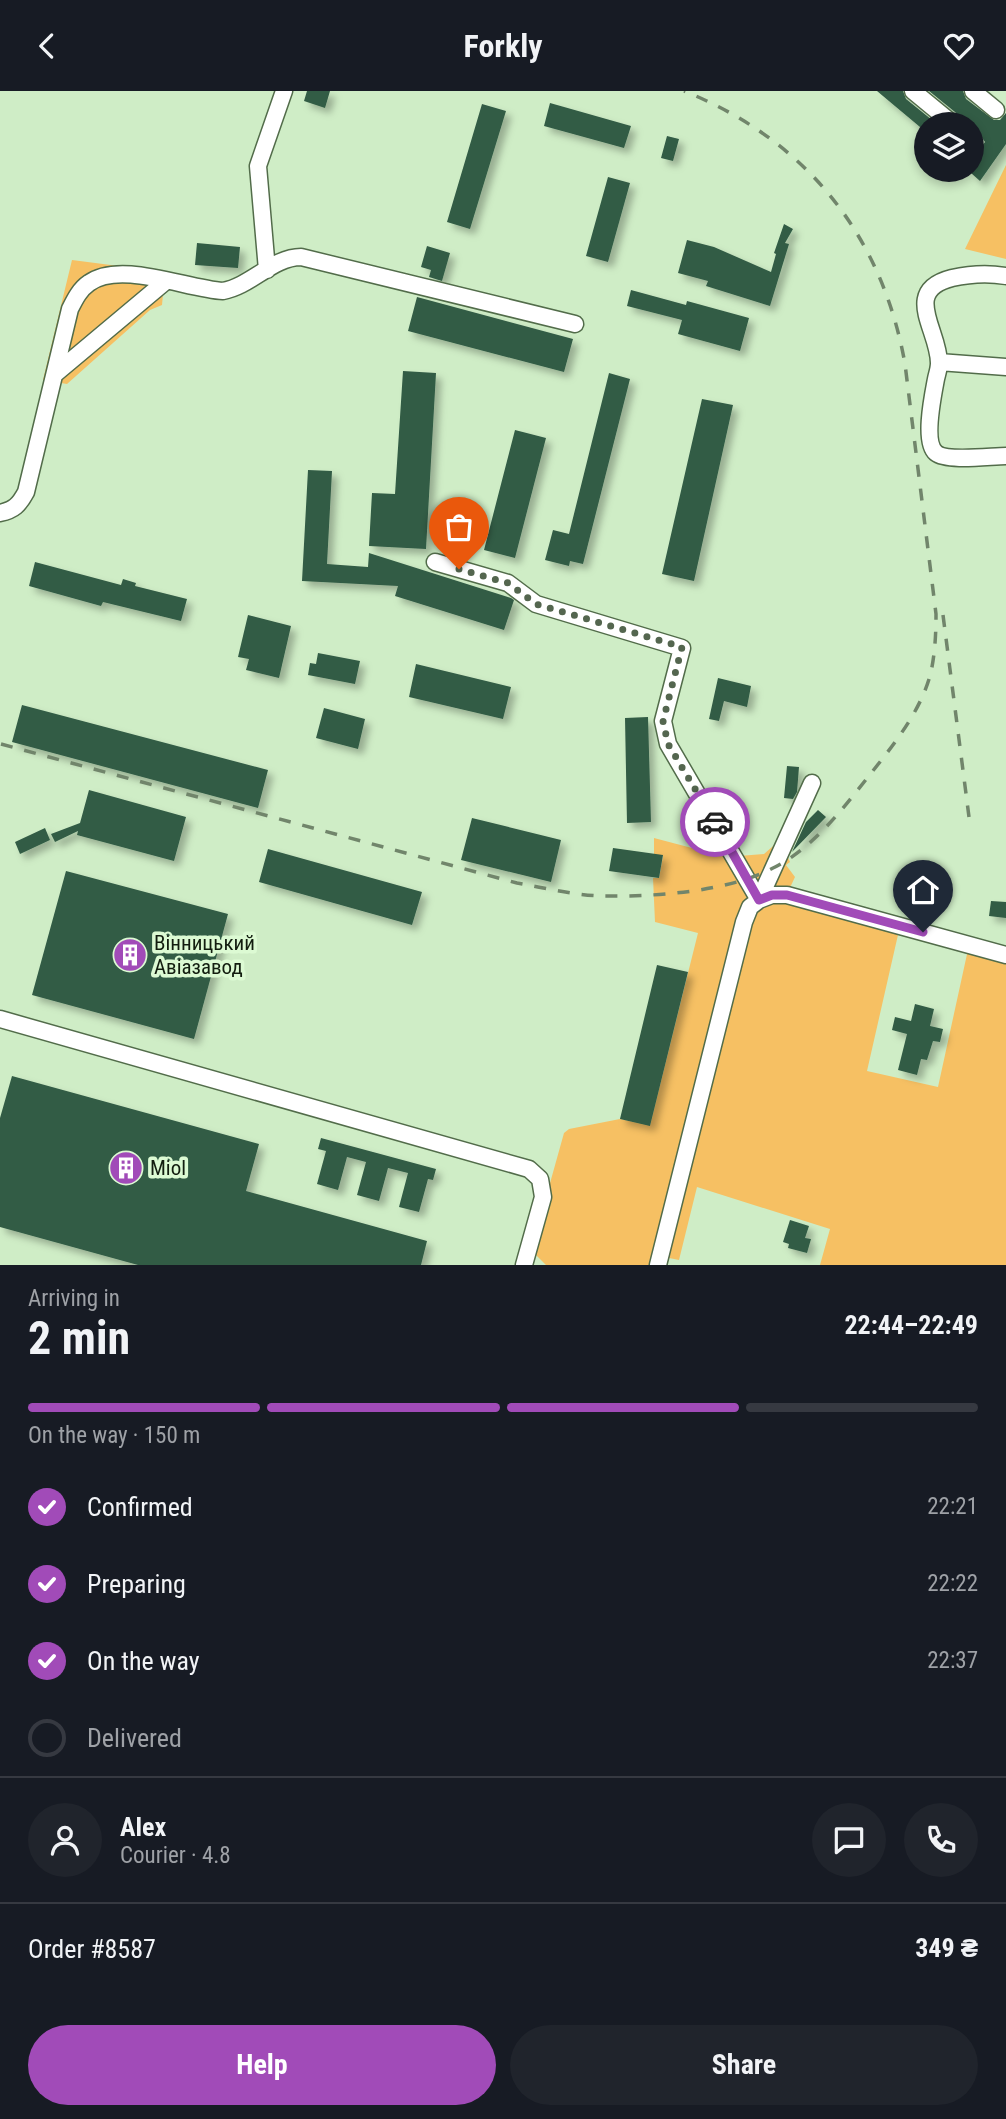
<!DOCTYPE html>
<html lang="en">
<head>
<meta charset="utf-8">
<style>
  :root { --surface:#171b24; --page:#20242c; --text:#f1f3f6; --muted:#9ea1a6; --line:#363941; --accent:#a14bb8 }
  body { margin:0; font-family:"Roboto Condensed",sans-serif; background:var(--page); color:var(--text); height:100vh; display:flex; flex-direction:column; font-size:26px; white-space:nowrap }
  * { box-sizing:border-box; margin:0 }
  p { font-size:23px; color:var(--muted) }
  .icon { flex:none; width:38px; height:38px; fill:none; stroke:currentColor; stroke-width:2; stroke-linecap:round; stroke-linejoin:round }
  .map { position:relative; height:1174px; overflow:hidden }
  .sheet { display:flex; flex-direction:column; background:var(--surface); flex:1 }
  .sheet>* { flex:none }
  .buttons { position:absolute; left:914px; top:21px; display:grid; gap:14px }
  .buttons a { display:grid; place-items:center; width:70px; height:70px; border-radius:50%; background:var(--surface); box-shadow:0 4px 10px #0003; font-size:35px }
  .pin { position:absolute; display:grid; place-items:center; width:60px; height:60px; color:#fff; margin:-72px -30px; border-radius:50% 50% 50% 0; rotate:-45deg; box-shadow:0 0 7px #0007 }
  .pin .icon { rotate:45deg }
  .courier { position:absolute; display:grid; place-items:center; width:70px; height:70px; margin:-35px; border:5px solid #a14bb8; border-radius:50%; background:#fff; color:#222; box-shadow:0 2px 9px #0007 }
  .head em { font-style:normal; font-weight:700 }
  .head div { display:flex; flex-direction:column-reverse }
  .head { display:flex; align-items:center; justify-content:space-between; height:119px; padding:0 28px }
  h1 { font-size:46px; font-weight:700; line-height:52px }
  .bar { display:grid; grid-template-columns:repeat(4,1fr); gap:10px 7px; align-content:center; height:84px; padding:0 28px }
  .bar i { height:9px; border-radius:5px; background:var(--line) }
  .bar .active { background:var(--accent) }
  .bar p { grid-column:span 4 }
  .line { display:flex; align-items:center; gap:18px; padding:0 28px; border-top:2px solid var(--line) }
  .line div { flex:1 }
  .round { display:grid; place-items:center; flex:none; width:74px; height:74px; border-radius:37px; background:var(--page) }
  ol { padding:0 28px; list-style:none }
  li { display:flex; align-items:center; gap:21px; height:77px }
  li p { margin-inline-start:auto }
  li .icon { padding:7px; border-radius:50%; background:var(--accent); color:#fff; stroke-width:4 }
  li:last-child { color:var(--muted) }
  li i { width:38px; height:38px; border:4px solid var(--line); border-radius:50% }
  .primary-button { display:flex; gap:14px; margin-top:auto; padding:14px 28px }
  .primary-button a { flex:1; height:80px; border-radius:42px; background:var(--accent); color:#fff; font-size:28px; font-weight:700; line-height:80px; text-align:center }
  .primary-button a+a { background:var(--page); color:var(--text) }
  header { display:flex; justify-content:space-between; align-items:center; height:91px; padding:0 28px; background:var(--surface); font-size:32px; font-weight:700 }
  .map>svg:first-child { display:block }
</style>
</head>
<body>
<header><svg class="icon" aria-label="back" viewBox="0 0 24 24"><path d="M15 5l-7 7 7 7"/></svg>Forkly<svg class="icon" aria-label="heart" viewBox="0 0 24 24"><path d="M12 20l-8-8c-3-5 5-10 8-4 3-6 11-1 8 4z"/></svg></header>
<div class="map">
<svg width="1006" height="1174" viewBox="0 0 1006 1174">
  <defs>
    <filter id="shadow"><feDropShadow dx="5.5" dy="5.5" stdDeviation="3.5" flood-color="#0004"/></filter>
  </defs>
  <rect width="100%" height="100%" fill="#cfedc6"/>
  <path fill="#f6c063" d="M 1006,74 L 1006,168 L 965,158 Z
    M 72,169 L 165,181 L 162,214 L 150,219 L 67,293 L 43,289 Z
    M 654,747 L 726,766 L 764,763 L 780,749 L 790,771 L 786,774 L 795,786 L 787,803 L 900,835 L 867,980 L 938,996 L 969,854 L 1006,864 L 1006,1174 L 820,1174 L 830,1138 L 697,1096 L 679,1169 L 669,1167 L 667,1174 L 546,1174 L 535,1163 L 533,1153 L 564,1042 L 569,1038 L 620,1028 L 650,1034 L 698,842 L 655,831 L 653,787 L 659,787 L 663,765 L 654,763 Z"/>
  <path fill="#325b45" filter="url(#shadow)" d="M 307,0 L 330,0 L 325,17 L 304,10 Z
    M 877,0 L 903,0 L 906,8 L 937,33 L 926,33 L 926,41 Z
    M 929,0 L 963,0 L 966,8 L 994,29 L 1000,29 L 1006,22 L 1006,53 L 980,90 L 971,82 L 971,69 L 985,51 L 978,41 L 971,38 L 971,33 L 963,33 L 960,25 Z
    M 550,12 L 631,35 L 624,57 L 544,35 Z
    M 482,13 L 506,20 L 470,138 L 447,131 Z
    M 667,45 L 679,48 L 673,70 L 661,67 Z
    M 608,86 L 630,92 L 608,171 L 586,165 Z
    M 784,133 L 793,138 L 785,152 L 789,153 L 770,215 L 706,195 L 708,190 L 678,182 L 687,149 L 714,156 L 771,181 L 776,163 L 774,162 Z
    M 197,152 L 240,156 L 238,177 L 195,174 Z
    M 427,155 L 450,162 L 442,190 L 429,186 L 431,179 L 421,176 Z
    M 631,199 L 686,214 L 687,210 L 749,227 L 740,260 L 678,243 L 682,229 L 627,215 Z
    M 417,206 L 573,248 L 564,281 L 408,240 Z
    M 403,280 L 436,282 L 426,458 L 369,455 L 372,402 L 395,403 Z
    M 609,282 L 630,288 L 583,473 L 570,470 L 569,475 L 545,469 L 553,439 L 569,443 Z
    M 702,308 L 733,314 L 694,490 L 662,483 Z
    M 515,339 L 546,347 L 515,467 L 484,459 Z
    M 308,379 L 332,380 L 327,473 L 368,476 L 369,462 L 511,507 L 514,509 L 504,539 L 395,505 L 398,495 L 302,490 Z
    M 35,471 L 121,494 L 123,488 L 136,492 L 135,495 L 187,508 L 181,530 L 103,511 L 101,515 L 29,495 Z
    M 248,524 L 291,535 L 279,587 L 246,579 L 249,568 L 238,566 Z
    M 318,562 L 360,570 L 355,593 L 308,584 L 310,572 L 316,573 Z
    M 416,573 L 511,596 L 503,628 L 409,606 Z
    M 718,587 L 751,595 L 747,616 L 724,610 L 719,630 L 709,628 Z
    M 22,614 L 268,679 L 258,717 L 12,651 Z
    M 324,617 L 365,628 L 358,658 L 316,647 Z
    M 648,626 L 651,731 L 627,732 L 625,627 Z
    M 787,675 L 799,676 L 797,701 L 793,708 L 784,707 Z
    M 89,699 L 186,726 L 174,770 L 77,744 L 78,740 L 55,751 L 51,743 L 80,732 Z
    M 818,719 L 826,726 L 792,761 L 806,731 Z
    M 472,727 L 561,749 L 551,791 L 461,769 Z
    M 45,737 L 50,749 L 20,763 L 15,751 Z
    M 613,757 L 663,764 L 659,787 L 609,780 Z
    M 268,758 L 422,801 L 412,834 L 259,791 Z
    M 66,780 L 228,823 L 194,948 L 32,904 Z
    M 991,810 L 1006,811 L 1006,827 L 989,825 Z
    M 657,874 L 688,881 L 650,1035 L 620,1028 Z
    M 915,913 L 934,918 L 930,935 L 943,938 L 940,951 L 933,950 L 927,969 L 921,968 L 917,984 L 898,979 L 907,943 L 892,939 L 895,926 L 911,930 Z
    M 12,985 L 259,1053 L 246,1100 L 427,1150 L 421,1174 L 138,1174 L 0,1136 L 0,1027 Z
    M 321,1047 L 436,1078 L 433,1089 L 428,1088 L 419,1121 L 399,1116 L 408,1082 L 388,1077 L 379,1110 L 357,1104 L 366,1071 L 347,1066 L 338,1099 L 317,1093 L 326,1060 L 318,1058 Z
    M 790,1129 L 809,1135 L 805,1147 L 811,1148 L 807,1162 L 788,1157 L 789,1153 L 783,1151 Z"/>
  <g fill="none" stroke-linecap="round" stroke-linejoin="round">
    <g stroke="#526c4a" stroke-width="19">
      <path id="minor" d="M 913,0 L 953,33
        M 973,0 L 996,19
        M 971,48 L 972,49
        M 267,179 L 258,75 L 284,0
        M 1006,185 C 988,182 970,183 952,187 C 901,200 939,239 939,272 C 939,278 937,283 936,288 C 933,304 923,351 936,362 C 947,371 991,365 1006,365
        M 939,271 L 1006,276
        M 55,283 L 166,190
        M 0,422 C 14,419 19,414 26,401 L 70,218 C 75,208 80,198 89,192 C 120,169 187,198 223,200 C 251,195 273,166 301,166 L 575,233
        M 435,471 L 508,492 L 536,513 L 682,557 L 663,630 L 668,653 L 759,809
        M 759,809 L 772,804 L 787,804 L 1006,864
        M 0,928 L 529,1078 L 540,1088 L 543,1106 L 524,1174
        M 658,1174 L 744,831 L 750,816 L 759,809 L 812,692"/>
    </g>
    <use href="#minor" stroke="#fff" stroke-width="16"/>
    <path stroke="#71856b" stroke-width="3.5" stroke-dasharray="12 12" stroke-linecap="butt" d="M 943,524 L 969,726
      M 1,653 L 517,792 C 545,797 573,804 601,805 C 653,806 728,801 773,777 C 814,757 844,716 872,681 C 895,652 922,618 931,581 C 935,562 936,543 936,523 L 905,273 C 882,144 806,49 684,0"/>
  </g>
  <g fill="none" stroke-linecap="round" stroke-linejoin="round">
    <path stroke="#54664f" stroke-width="7" stroke-dasharray="0 12.6" d="M 459,478 L 508,492 L 536,513 L 682,556 L 663,630 L 668,653 L 715,731"/>
    <path stroke="#a14bb8" stroke-width="9" d="M 715,731 L 759,809 L 772,804 L 787,804 L 923,841"/>
  </g>
  <defs>
    <g id="building-disc" transform="scale(1.75)"><circle r="9.5" fill="#a14bb8" stroke="#dcfad3"/><path d="M-4-6H4V6H1V3H-1V6H-4ZM-2.5-4.3h1.7v1.8h-1.7ZM.8-4.3h1.7v1.8H.8ZM-2.5-1h1.7V.8h-1.7ZM.8-1h1.7V.8H.8Z" fill="#fff"/></g>
  </defs>
  <g fill-rule="evenodd">
    <use href="#building-disc" x="130" y="864"/>
    <use href="#building-disc" x="126" y="1077"/>
  </g>
  <g text-anchor="middle" stroke-width="7" stroke-linejoin="round" paint-order="stroke">
    <g font-size="21" fill="#121d0f" stroke="#dcfad3" text-anchor="start">
      <text x="154" y="859">Вінницький<tspan x="154" dy="24">Авіазавод</tspan></text>
      <text x="150" y="1084">Miol</text>
    </g>
  </g>
</svg>
<div class="buttons">
<a><svg class="icon" aria-label="layers" viewBox="0 0 24 24"><path d="M12 4l9 5-9 5-9-5zM3 14l9 5 9-5"/></svg></a>
</div>
<div class="pin" style="left:459px;top:478px;background:#ea580c"><svg class="icon" aria-label="bag" viewBox="0 0 24 24"><path d="M5 8h14l-1 12H6zM9 8a3 3 0 0 1 6 0"/></svg></div>
<div class="pin" style="left:923px;top:841px;background:#1f2937"><svg class="icon" aria-label="home" viewBox="0 0 24 24"><path d="M3 11l9-7 9 7M6 9v11h12V9"/></svg></div>
<div class="courier" style="left:715px;top:731px"><svg class="icon" aria-label="car" viewBox="0 0 24 24"><path d="M5 17H2v-5l4-1 3-4h7l3 4 3 1v5h-3M9 17h6M6 11h13"/><circle cx="7" cy="17" r="2"/><circle cx="17" cy="17" r="2"/></svg></div>
</div>
<section class="sheet">
<div class="head"><div><h1>2 min</h1><p>Arriving in</p></div><em>22:44–22:49</em></div>
<div class="bar"><i class="active"></i><i class="active"></i><i class="active"></i><i></i><p>On the way · 150 m</p></div>
<ol>
<li><svg class="icon" aria-label="check" viewBox="0 0 24 24"><path d="M5 12l5 5 9-10"/></svg>Confirmed<p>22:21</p></li>
<li><svg class="icon" aria-label="check" viewBox="0 0 24 24"><path d="M5 12l5 5 9-10"/></svg>Preparing<p>22:22</p></li>
<li><svg class="icon" aria-label="check" viewBox="0 0 24 24"><path d="M5 12l5 5 9-10"/></svg>On the way<p>22:37</p></li>
<li><i></i>Delivered</li>
</ol>
<div class="line" style="height:126px"><a class="round"><svg class="icon" aria-label="person" viewBox="0 0 24 24"><circle cx="12" cy="8" r="4"/><path d="M4 21q1-7 8-7t8 7"/></svg></a><div><b>Alex</b><p>Courier · 4.8</p></div><a class="round"><svg class="icon" aria-label="chat" viewBox="0 0 24 24"><path d="M4 5h16v11H9l-5 4z"/></svg></a><a class="round"><svg class="icon" aria-label="phone" viewBox="0 0 24 24"><path d="M5 4h4l2 5-3 2q2 4 5 5l2-3 5 2v4C11 20 4 13 5 4z"/></svg></a></div>
<div class="line" style="height:91px"><div>Order #8587</div><b>349 ₴</b></div>
<div class="primary-button"><a>Help</a><a>Share</a></div>
</section>
</body>
</html>
